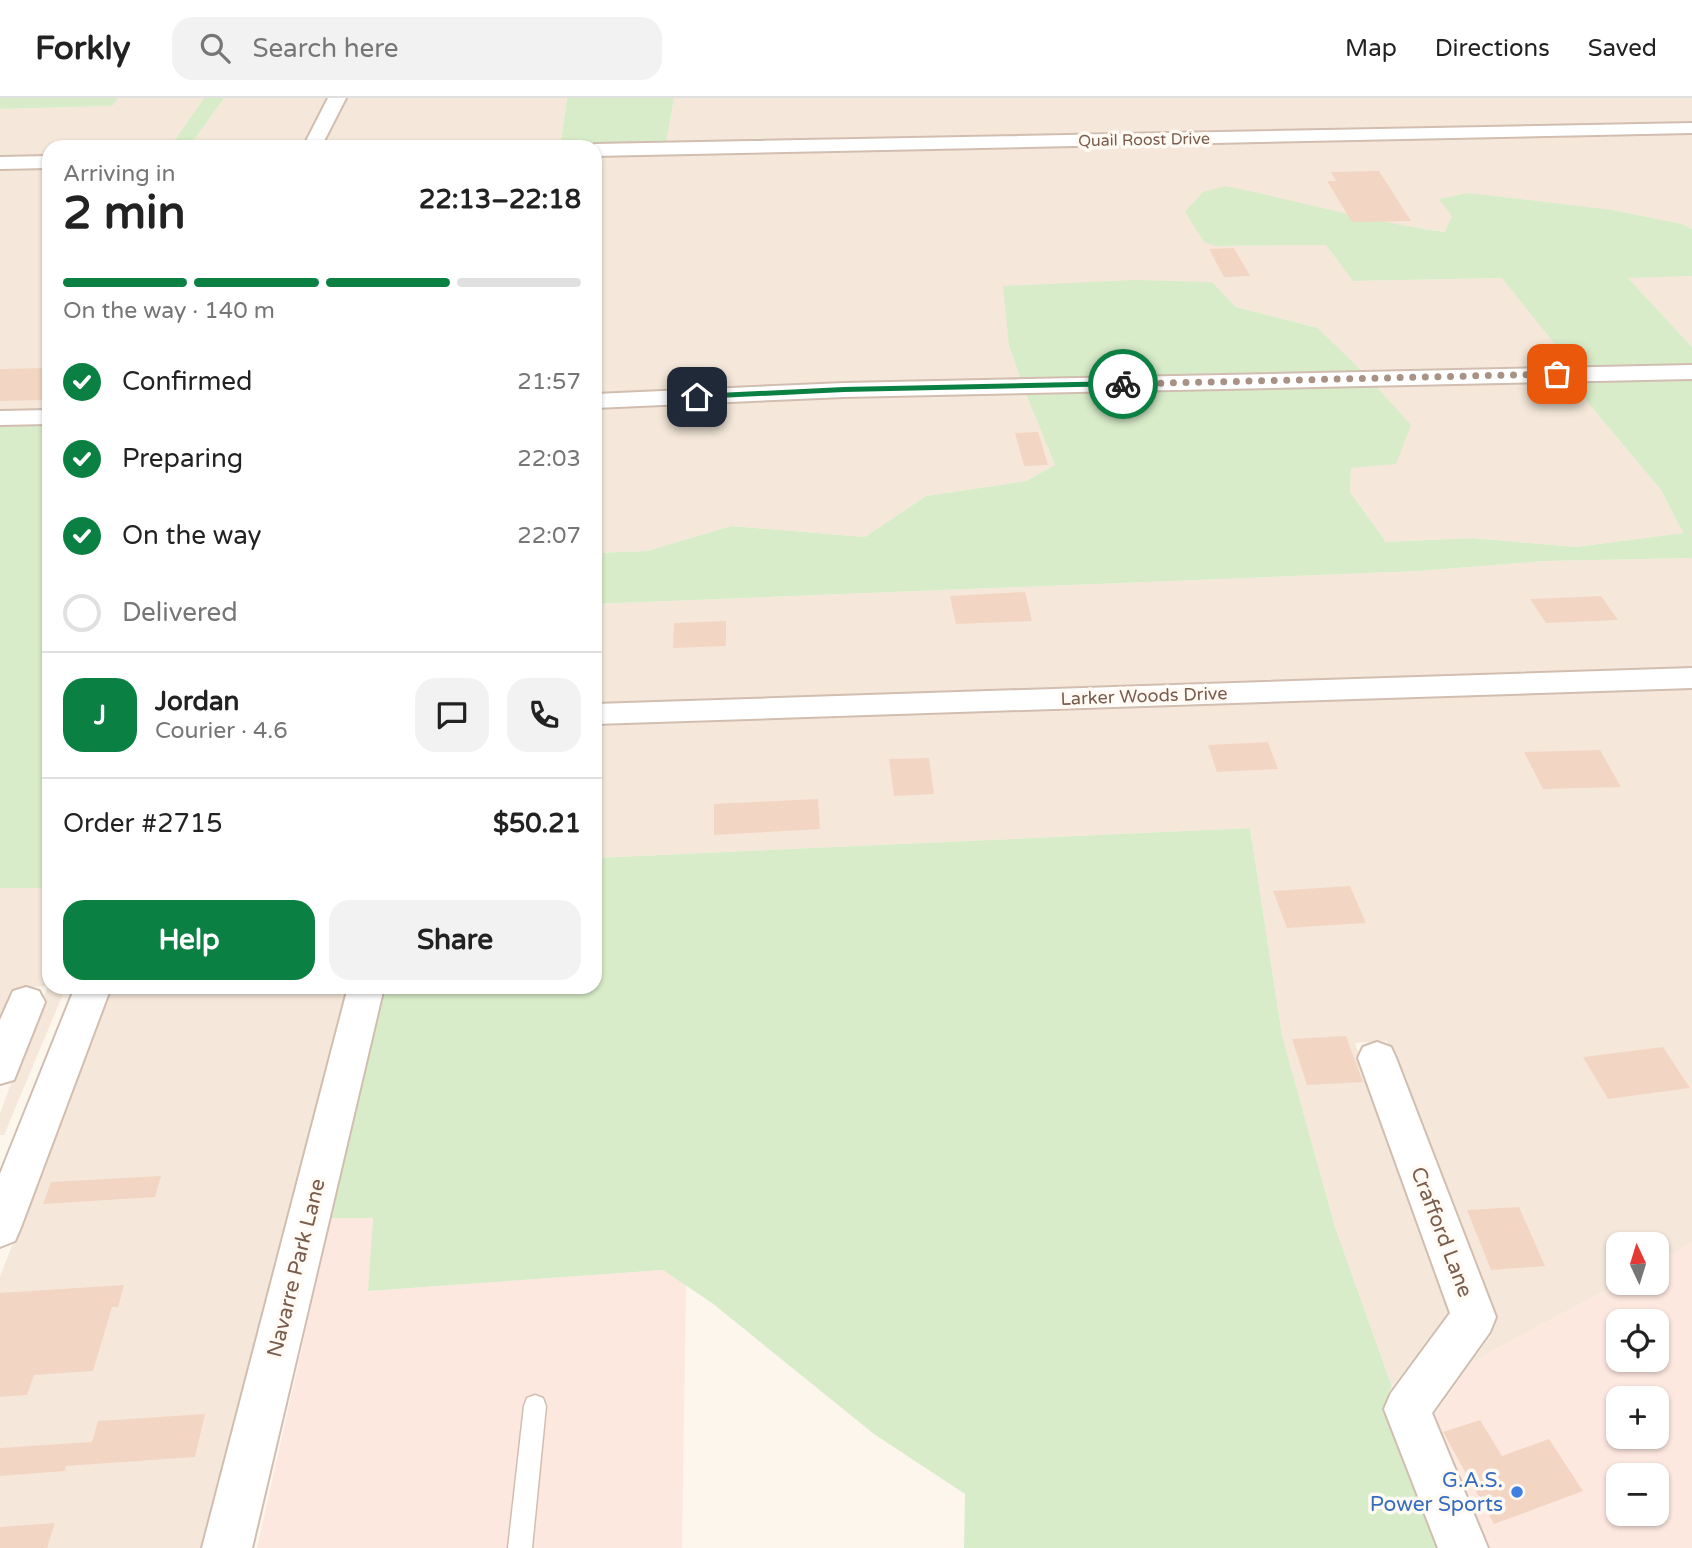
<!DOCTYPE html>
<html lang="en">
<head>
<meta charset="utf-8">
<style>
  :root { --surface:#fff; --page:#f2f2f2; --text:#222; --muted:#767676; --line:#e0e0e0; --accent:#0b8043 }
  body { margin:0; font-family:"Varela Round",sans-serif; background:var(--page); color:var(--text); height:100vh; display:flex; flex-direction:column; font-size:26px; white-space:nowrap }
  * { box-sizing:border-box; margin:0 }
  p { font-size:23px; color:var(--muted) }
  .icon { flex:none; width:38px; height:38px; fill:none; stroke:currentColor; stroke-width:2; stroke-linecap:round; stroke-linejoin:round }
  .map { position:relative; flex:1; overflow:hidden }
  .drawer { position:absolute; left:42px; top:42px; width:560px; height:854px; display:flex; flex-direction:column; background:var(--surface); border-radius:21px; box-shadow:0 2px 5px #0004 }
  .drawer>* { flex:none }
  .needle { width:46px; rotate:356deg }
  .fabs { position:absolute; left:1606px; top:1134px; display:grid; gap:14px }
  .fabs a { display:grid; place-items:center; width:63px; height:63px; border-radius:14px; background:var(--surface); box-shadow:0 2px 5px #0004; font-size:35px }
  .pin { position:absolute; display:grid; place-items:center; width:60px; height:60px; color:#fff; margin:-30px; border-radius:14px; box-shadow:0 4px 10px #0006 }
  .courier { position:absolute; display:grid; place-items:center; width:70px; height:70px; margin:-35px; border:5px solid #0b8043; border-radius:50%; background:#fff; color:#222; box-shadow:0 2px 9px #0007 }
  .summary em { font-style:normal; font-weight:700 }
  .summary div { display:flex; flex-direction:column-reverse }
  .summary { display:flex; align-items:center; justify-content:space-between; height:119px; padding:0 21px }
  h1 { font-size:46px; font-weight:700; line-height:52px }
  .bar { display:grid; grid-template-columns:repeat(4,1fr); gap:10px 7px; align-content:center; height:84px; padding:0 21px }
  .bar i { height:9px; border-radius:5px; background:var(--line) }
  .bar .active { background:var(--accent) }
  .bar p { grid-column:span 4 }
  .line { display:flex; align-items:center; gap:18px; padding:0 21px; border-top:2px solid var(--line) }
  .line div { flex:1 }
  .round { display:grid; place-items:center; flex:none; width:74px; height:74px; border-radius:21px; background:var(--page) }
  ol { padding:0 21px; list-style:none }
  li { display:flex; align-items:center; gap:21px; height:77px }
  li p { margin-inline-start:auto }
  li .icon { padding:7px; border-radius:50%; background:var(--accent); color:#fff; stroke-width:4 }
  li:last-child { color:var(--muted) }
  li i { width:38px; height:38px; border:4px solid var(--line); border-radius:50% }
  .button { display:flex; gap:14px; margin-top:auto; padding:14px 21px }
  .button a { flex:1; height:80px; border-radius:21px; background:var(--accent); color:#fff; font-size:28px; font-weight:700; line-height:80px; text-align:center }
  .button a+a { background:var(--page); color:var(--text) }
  header { display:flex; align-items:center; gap:42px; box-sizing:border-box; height:98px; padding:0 35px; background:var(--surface); border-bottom:2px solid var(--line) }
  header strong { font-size:33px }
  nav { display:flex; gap:38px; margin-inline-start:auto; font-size:24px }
  .search { width:490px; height:63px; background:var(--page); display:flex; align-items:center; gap:18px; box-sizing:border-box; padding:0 24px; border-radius:21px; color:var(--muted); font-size:26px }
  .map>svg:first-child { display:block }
</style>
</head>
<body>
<header>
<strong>Forkly</strong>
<div class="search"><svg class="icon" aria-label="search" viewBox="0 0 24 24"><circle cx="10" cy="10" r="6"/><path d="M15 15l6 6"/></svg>Search here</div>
<nav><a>Map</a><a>Directions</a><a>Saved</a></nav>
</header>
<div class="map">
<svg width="1692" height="1450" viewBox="0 0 1692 1450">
  <rect width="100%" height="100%" fill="#fdf6ec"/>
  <path fill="#f5e8da" d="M 118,0 L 204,0 L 170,49 L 49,49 L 49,60 L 0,61 L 0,11 L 111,8 Z
    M 224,0 L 330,0 L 304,49 L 189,49 Z
    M 345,0 L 567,0 L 560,49 L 320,49 Z
    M 674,0 L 1692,0 L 1692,26 L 666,47 Z
    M 1692,34 L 1692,131 L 1682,126 L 1612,112 L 1452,118 L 1446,134 L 1387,126 L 1215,148 L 1326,147 L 1354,183 L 1502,180 L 1575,269 L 1363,274 L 1318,230 L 1236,209 L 1212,184 L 1009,248 L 1021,282 L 595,297 L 595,56 Z
    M 49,68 L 49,313 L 0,314 L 0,69 Z
    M 1692,178 L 1692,249 L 1627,179 Z
    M 1569,282 L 1661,392 L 1683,435 L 1576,449 L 1473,440 L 1386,444 L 1350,394 L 1351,370 L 1374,286 Z
    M 1025,294 L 1055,367 L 1026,383 L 926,398 L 865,439 L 731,428 L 647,453 L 595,455 L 595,310 L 845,298 Z
    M 1692,460 L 1692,569 L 595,605 L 595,506 L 1419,473 L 1546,463 Z
    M 1692,590 L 1692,1145 L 1657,1164 L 1657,1146 L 1619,1146 L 1619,1185 L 1471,1265 L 1492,1236 L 1493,1218 L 1387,943 L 1355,945 L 1451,1210 L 1392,1289 L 1335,1129 L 1282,937 L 1250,730 L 595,760 L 595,626 Z
    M 0,790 L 49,790 L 49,889 L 66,889 L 4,1037 L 0,1037 L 0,1015 L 48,888 L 15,890 L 0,928 Z
    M 110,889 L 351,889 L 214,1450 L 0,1450 L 0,1179 Z"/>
  <path fill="#fde8e0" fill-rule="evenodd" d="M 331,1120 L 373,1120 L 369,1193 L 663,1172 L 686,1187 L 682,1450 L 257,1450 Z
    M 1692,1145 L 1692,1450 L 1485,1450 L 1431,1321 L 1471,1265 L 1619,1185 L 1657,1185 L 1657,1164 ZM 1619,1223 L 1657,1223 L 1657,1262 L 1619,1262 ZM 1619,1300 L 1657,1300 L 1657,1339 L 1619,1339 ZM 1619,1377 L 1657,1377 L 1657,1416 L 1619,1416 Z"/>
  <path fill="#d8ecc9" d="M 0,0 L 118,0 L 112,8 L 0,11 Z
    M 204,0 L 224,0 L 189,49 L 170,49 Z
    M 567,0 L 674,0 L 666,47 L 560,49 Z
    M 1226,88 C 1299,103 1371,124 1445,134 L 1452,118 L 1439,101 L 1468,95 L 1612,112 L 1682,126 L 1692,131 L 1692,178 L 1628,180 L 1692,249 L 1692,268 L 1574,270 L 1502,180 L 1353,183 L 1326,147 L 1215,148 L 1204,144 L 1185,114 L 1203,94 Z
    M 1134,182 L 1212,184 L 1236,209 L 1318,230 L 1363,274 L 1021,282 L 1009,248 L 1003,188 Z
    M 1692,280 L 1692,460 L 1546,463 L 1419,473 L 595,506 L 595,455 L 647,453 L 731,428 L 865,439 L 926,398 L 1026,383 L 1055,367 L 1025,294 L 1374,286 L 1411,327 L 1396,366 L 1351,370 L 1350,394 L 1386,444 L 1473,440 L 1576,449 L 1683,435 L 1661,392 L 1569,282 Z
    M 0,327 L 49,327 L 49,790 L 0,790 Z
    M 1250,730 L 1282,937 L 1335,1129 L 1392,1289 L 1389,1293 L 1388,1314 L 1442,1450 L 964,1450 L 965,1396 L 874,1336 L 712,1205 L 663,1172 L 368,1193 L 373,1120 L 331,1120 L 383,889 L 595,889 L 595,760 Z"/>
  <path fill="#f3d5c3" d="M 1379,73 L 1411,123 L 1352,124 L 1327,83 L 1336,83 L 1331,74 Z
    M 1234,150 L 1250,178 L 1224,179 L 1209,151 Z
    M 49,270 L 49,293 L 43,302 L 0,303 L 0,271 Z
    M 1038,334 L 1048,367 L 1024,368 L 1015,335 Z
    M 1025,494 L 1032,523 L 956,526 L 950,498 Z
    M 1601,498 L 1618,522 L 1546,525 L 1530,501 Z
    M 726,523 L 726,548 L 673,550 L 674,525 Z
    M 1268,644 L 1278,671 L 1217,674 L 1208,647 Z
    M 1600,652 L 1621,689 L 1543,691 L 1524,654 Z
    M 929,660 L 934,696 L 894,698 L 889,661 Z
    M 818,701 L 820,731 L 714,737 L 714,706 Z
    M 1350,788 L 1366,825 L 1287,830 L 1273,793 Z
    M 1346,938 L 1363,984 L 1307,987 L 1292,941 Z
    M 1663,949 L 1690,990 L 1608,1001 L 1583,959 Z
    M 161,1078 L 155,1099 L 43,1106 L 51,1084 Z
    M 1519,1109 L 1545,1168 L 1491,1172 L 1467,1112 Z
    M 124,1187 L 118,1209 L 112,1209 L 93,1273 L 34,1277 L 27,1297 L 0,1299 L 0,1195 Z
    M 205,1316 L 195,1359 L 66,1368 L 65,1373 L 0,1378 L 0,1350 L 92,1344 L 98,1323 Z
    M 1480,1322 L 1502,1358 L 1549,1341 L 1583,1393 L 1494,1426 L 1443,1334 Z
    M 55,1425 L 47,1450 L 0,1450 L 0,1429 Z"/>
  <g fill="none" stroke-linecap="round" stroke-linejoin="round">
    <g stroke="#d1beb0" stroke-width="3">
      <path id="lane" d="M 535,1297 L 543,1300 L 546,1308 L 532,1450 L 508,1450 L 524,1308 L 527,1300 Z"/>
    </g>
    <g stroke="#d1beb0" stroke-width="4">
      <path id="street" d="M 328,0 L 346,0 L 321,49 L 303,49 Z
        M 1692,25 L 1692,35 L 595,58 L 595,49 L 588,49 L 595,46 Z
        M 49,58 L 49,70 L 0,71 L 0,59 Z
        M 1692,267 L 1692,281 L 844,299 L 595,310 L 595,296 L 844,285 Z
        M 49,312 L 49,326 L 0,327 L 0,313 Z
        M 1692,570 L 1692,590 L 595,626 L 595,606 Z
        M 26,889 L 39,893 L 45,904 L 14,982 L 0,986 L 0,922 L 13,893 Z
        M 75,889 L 111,889 L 21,1129 L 15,1143 L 0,1149 L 0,1076 Z
        M 348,889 L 384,889 L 252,1450 L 202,1450 Z
        M 1377,944 L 1391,949 L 1396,960 L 1496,1219 L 1490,1234 L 1432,1315 L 1488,1450 L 1438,1450 L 1384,1311 L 1391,1295 L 1450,1215 L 1358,960 L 1363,949 Z"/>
    </g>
    <use href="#lane" fill="#fff" fill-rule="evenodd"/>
    <use href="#street" fill="#fff" fill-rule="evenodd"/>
  </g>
  <path fill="#0b8043" d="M 1123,283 L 1125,288 L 844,294 L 697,301 L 693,299 L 697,296 L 844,289 Z"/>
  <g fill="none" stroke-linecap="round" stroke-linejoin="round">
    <path stroke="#a89285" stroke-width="7" stroke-dasharray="0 12.6" d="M 1123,286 L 1557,276"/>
  </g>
  <circle fill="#3f7fe0" stroke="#fffaf3" stroke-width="2.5" cx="1517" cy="1394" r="7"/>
  <g text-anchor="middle" stroke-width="7" stroke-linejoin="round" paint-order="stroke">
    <g font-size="16" fill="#7a5c4d" stroke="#fffaf3">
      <text transform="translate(1144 41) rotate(-1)" y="6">Quail Roost Drive</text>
    </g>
    <g font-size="18" fill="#7a5c4d" stroke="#fffaf3">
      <text transform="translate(1144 598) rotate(-2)" y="6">Larker Woods Drive</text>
    </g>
    <g font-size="21" fill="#7a5c4d" stroke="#fffaf3">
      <text transform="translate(1442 1134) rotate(69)" y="7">Crafford Lane</text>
      <text transform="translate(296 1170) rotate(-76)" y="7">Navarre Park Lane</text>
    </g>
    <g font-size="21" fill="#366cbe" stroke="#fffaf3" text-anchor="end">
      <text x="1503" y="1389">G.A.S.<tspan x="1503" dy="24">Power Sports</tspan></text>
    </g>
  </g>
</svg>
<div class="fabs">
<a><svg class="needle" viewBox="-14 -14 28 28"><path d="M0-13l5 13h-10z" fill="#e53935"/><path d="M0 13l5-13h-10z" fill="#767676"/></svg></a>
<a><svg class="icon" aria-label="locate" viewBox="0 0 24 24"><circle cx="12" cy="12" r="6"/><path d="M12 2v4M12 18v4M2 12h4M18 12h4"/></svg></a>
<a>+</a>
<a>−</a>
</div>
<div class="pin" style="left:1557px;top:276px;background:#ea580c"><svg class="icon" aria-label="bag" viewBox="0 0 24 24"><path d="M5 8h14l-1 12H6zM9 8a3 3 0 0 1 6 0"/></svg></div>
<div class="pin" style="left:697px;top:299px;background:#1f2937"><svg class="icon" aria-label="home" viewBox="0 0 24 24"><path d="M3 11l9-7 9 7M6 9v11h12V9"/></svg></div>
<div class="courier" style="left:1123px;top:286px"><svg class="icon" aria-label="bike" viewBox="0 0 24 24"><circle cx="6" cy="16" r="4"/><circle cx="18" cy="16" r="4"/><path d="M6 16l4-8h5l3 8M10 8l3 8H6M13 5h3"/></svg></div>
<section class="drawer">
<div class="summary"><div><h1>2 min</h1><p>Arriving in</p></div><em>22:13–22:18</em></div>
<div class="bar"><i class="active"></i><i class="active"></i><i class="active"></i><i></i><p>On the way · 140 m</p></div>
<ol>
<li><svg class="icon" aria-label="check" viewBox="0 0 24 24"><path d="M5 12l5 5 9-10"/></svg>Confirmed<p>21:57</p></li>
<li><svg class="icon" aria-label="check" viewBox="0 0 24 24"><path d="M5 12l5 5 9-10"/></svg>Preparing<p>22:03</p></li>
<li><svg class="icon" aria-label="check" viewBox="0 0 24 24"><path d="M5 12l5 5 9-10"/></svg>On the way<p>22:07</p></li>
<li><i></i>Delivered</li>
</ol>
<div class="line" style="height:126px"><b class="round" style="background:var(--accent);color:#fff">J</b><div><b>Jordan</b><p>Courier · 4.6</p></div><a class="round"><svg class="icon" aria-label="chat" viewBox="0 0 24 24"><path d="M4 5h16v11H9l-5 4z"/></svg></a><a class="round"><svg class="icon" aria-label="phone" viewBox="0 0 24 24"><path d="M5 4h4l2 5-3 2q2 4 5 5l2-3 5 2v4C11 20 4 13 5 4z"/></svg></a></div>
<div class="line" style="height:91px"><div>Order #2715</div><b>$50.21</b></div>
<div class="button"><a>Help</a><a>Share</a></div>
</section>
</div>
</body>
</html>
